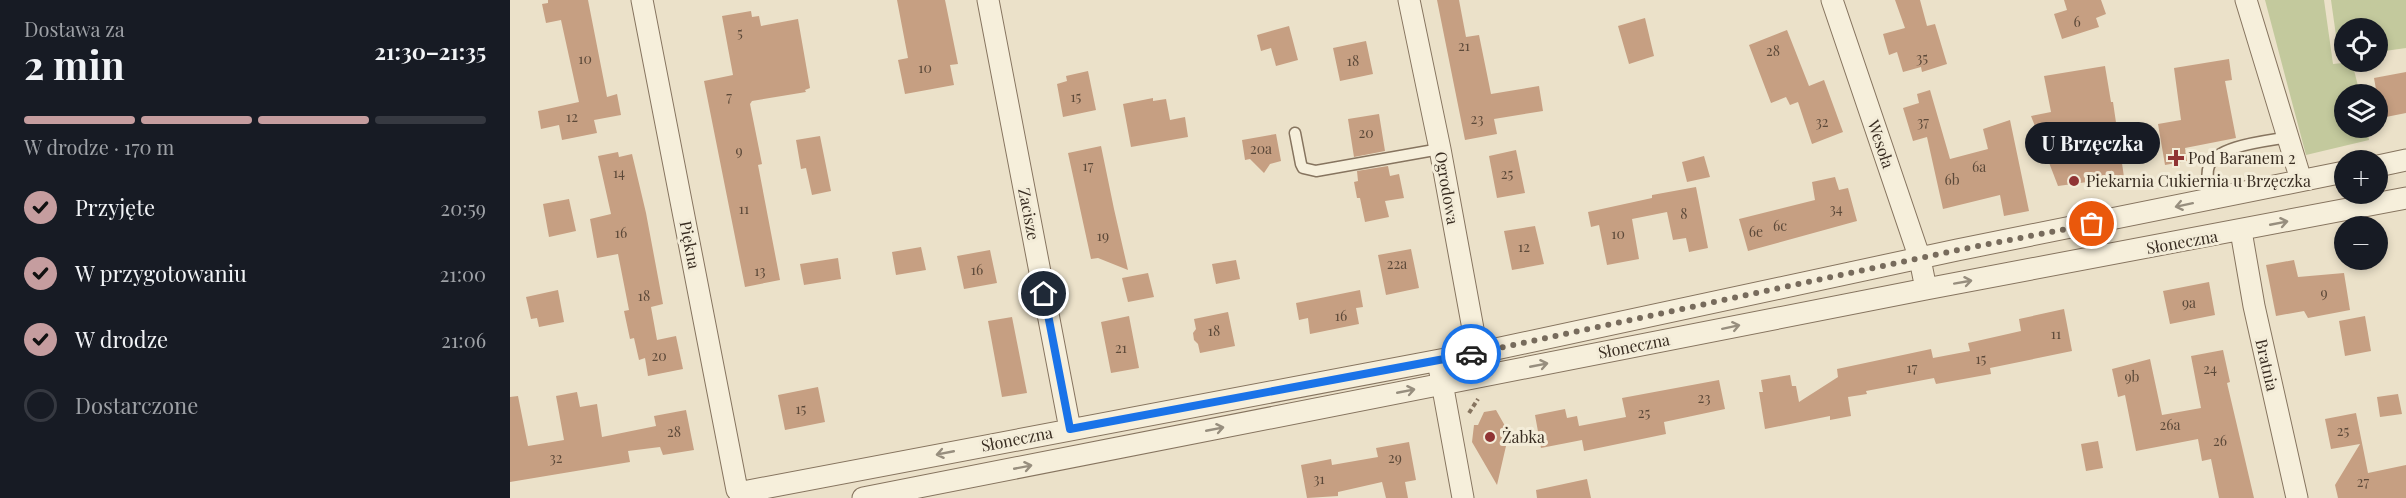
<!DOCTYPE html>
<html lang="pl">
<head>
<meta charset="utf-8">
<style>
  :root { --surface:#171b24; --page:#242831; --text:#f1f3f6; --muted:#9ea1a6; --line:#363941; --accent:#c59d9f }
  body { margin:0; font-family:"Playfair Display",serif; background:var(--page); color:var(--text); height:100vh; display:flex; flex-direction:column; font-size:22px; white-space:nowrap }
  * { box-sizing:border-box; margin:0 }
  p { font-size:20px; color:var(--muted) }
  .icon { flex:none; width:33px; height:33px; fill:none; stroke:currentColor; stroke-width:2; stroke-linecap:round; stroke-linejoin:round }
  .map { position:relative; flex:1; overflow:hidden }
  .drawer { display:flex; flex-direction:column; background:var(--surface); width:510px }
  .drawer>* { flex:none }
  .fabs { position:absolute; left:1824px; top:18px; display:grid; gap:12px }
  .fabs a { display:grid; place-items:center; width:54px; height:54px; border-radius:50%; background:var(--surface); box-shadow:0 3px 9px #0003; font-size:30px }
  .pin { position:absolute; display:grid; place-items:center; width:51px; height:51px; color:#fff; margin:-26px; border:3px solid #fff; border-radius:50%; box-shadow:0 2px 6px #0007 }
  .courier { position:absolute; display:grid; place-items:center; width:60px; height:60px; margin:-30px; border:4px solid #1a73e8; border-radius:50%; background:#fff; color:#222; box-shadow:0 2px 8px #0007 }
  .bubble { position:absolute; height:42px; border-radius:21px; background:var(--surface); box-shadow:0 3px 9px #0003; font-size:20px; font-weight:700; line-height:42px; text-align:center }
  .headline em { font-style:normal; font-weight:700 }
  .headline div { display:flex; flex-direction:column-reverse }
  .headline { display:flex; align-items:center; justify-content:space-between; height:102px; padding:0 24px }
  h1 { font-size:39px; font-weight:700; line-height:45px }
  .bar { display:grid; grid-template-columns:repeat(4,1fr); gap:9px 6px; align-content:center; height:72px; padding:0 24px }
  .bar i { height:8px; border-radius:4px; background:var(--line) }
  .bar .selected { background:var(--accent) }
  .bar p { grid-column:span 4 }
  ol { padding:0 24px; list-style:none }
  li { display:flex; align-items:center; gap:18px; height:66px }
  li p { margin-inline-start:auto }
  li .icon { padding:6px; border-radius:50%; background:var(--accent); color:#111; stroke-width:4 }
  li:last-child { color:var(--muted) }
  li i { width:33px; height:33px; border:3px solid var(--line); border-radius:50% }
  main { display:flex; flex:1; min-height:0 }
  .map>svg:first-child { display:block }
</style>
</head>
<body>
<main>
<section class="drawer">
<div class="headline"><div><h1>2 min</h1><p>Dostawa za</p></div><em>21:30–21:35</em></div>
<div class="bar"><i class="selected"></i><i class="selected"></i><i class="selected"></i><i></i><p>W drodze · 170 m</p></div>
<ol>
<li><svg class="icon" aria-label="check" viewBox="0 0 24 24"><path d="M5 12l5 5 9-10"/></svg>Przyjęte<p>20:59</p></li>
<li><svg class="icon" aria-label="check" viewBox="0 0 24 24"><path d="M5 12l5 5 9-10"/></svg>W przygotowaniu<p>21:00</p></li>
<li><svg class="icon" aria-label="check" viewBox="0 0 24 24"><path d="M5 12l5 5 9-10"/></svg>W drodze<p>21:06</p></li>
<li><i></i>Dostarczone</li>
</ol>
</section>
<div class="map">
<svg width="1896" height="498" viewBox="0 0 1896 498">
  <rect width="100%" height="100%" fill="#ebe1c9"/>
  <path fill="#c3c99d" d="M 1755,0 L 1814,0 L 1823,64 L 1842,62 L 1850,94 L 1834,94 L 1834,128 L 1857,128 L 1859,140 L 1796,155 Z
    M 1821,0 L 1896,0 L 1896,48 L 1868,52 L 1868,28 L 1834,28 L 1834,56 L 1829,57 Z"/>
  <path fill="#c69f82" d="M 38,0 L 78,0 L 97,97 L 107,94 L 111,115 L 84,120 L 87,133 L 52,140 L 49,125 L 31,129 L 28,111 L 69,102 L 51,20 L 36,23 L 32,4 L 38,3 Z
    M 387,0 L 435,0 L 448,64 L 440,65 L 444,85 L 395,94 L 388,60 L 398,58 Z
    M 927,0 L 949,0 L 956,37 L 969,35 L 981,94 L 1029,86 L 1033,111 L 984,119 L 987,134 L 955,140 Z
    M 1385,0 L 1410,0 L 1417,26 L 1425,24 L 1437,64 L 1412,72 L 1411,67 L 1393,72 L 1387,52 L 1379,55 L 1373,34 L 1395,28 Z
    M 1554,0 L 1591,0 L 1596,14 L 1586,18 L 1589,27 L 1552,39 L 1544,14 L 1557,10 Z
    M 241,11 L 242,17 L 249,16 L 251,26 L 288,19 L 300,88 L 295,90 L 296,92 L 242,101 L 240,104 L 252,164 L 248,165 L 270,280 L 235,287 L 194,81 L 223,75 L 212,16 Z
    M 1135,18 L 1144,56 L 1119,64 L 1108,26 Z
    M 779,26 L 788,60 L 766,66 L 761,48 L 751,51 L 747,35 Z
    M 1277,30 L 1299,86 L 1314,80 L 1333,132 L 1302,144 L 1288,102 L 1280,105 L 1276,97 L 1261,103 L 1239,45 Z
    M 856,41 L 863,74 L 830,81 L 823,48 Z
    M 1719,59 L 1722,80 L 1715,81 L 1726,138 L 1675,148 L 1677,161 L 1655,165 L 1648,124 L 1671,120 L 1664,68 Z
    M 1595,66 L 1601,102 L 1603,102 L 1614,177 L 1548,186 L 1521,116 L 1541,112 L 1534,76 Z
    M 578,71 L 586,110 L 553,117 L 547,84 L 557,81 L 556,76 Z
    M 1896,72 L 1896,113 L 1871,118 L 1864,78 Z
    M 1420,90 L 1440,159 L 1478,149 L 1473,129 L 1500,120 L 1519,211 L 1494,216 L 1490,195 L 1433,209 L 1417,137 L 1403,141 L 1393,108 L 1409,103 L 1407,94 Z
    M 643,98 L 643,101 L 656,99 L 660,120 L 675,117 L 678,137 L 621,147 L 613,104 Z
    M 869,114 L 875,151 L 844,157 L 838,119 Z
    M 766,134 L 771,161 L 760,164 L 754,173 L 740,159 L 735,160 L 732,140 Z
    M 310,136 L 321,191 L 302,195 L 296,168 L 291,169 L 286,140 Z
    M 591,146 L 604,209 L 618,270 L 588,258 L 581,259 L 558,153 Z
    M 1006,150 L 1015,193 L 987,198 L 979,156 Z
    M 108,152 L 109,157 L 122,154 L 136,213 L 153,304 L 141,307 L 147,340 L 166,336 L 173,369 L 138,376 L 135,358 L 129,360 L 124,338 L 120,339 L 114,311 L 119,310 L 108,254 L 87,258 L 80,219 L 101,214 L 88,156 Z
    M 1194,156 L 1200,177 L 1177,182 L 1172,162 Z
    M 878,166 L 880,176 L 889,174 L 894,198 L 875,201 L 879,217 L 855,222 L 850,198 L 847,198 L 844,182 L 848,181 L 847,171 Z
    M 1325,177 L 1329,190 L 1338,188 L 1347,221 L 1238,251 L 1229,219 L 1305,200 L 1302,182 Z
    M 1186,187 L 1198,248 L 1179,252 L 1176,238 L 1163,240 L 1157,212 L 1122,219 L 1129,259 L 1097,265 L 1089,225 L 1081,227 L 1078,212 L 1142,198 L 1142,195 Z
    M 59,199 L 66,231 L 39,237 L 33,204 Z
    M 1025,226 L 1034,264 L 1002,270 L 994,231 Z
    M 411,247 L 416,270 L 386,275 L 382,252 Z
    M 901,249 L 909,288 L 876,295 L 868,255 Z
    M 480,250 L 487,283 L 454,289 L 447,256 Z
    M 328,258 L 331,279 L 294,285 L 290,264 Z
    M 726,260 L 730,279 L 706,284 L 702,264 Z
    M 1784,260 L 1788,277 L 1834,273 L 1840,310 L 1798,318 L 1794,311 L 1766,316 L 1756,265 Z
    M 638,273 L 644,297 L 618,302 L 612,278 Z
    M 1699,282 L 1705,315 L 1660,324 L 1653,291 Z
    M 48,290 L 54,322 L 29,327 L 27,318 L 21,319 L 16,297 Z
    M 850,290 L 853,307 L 846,308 L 849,324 L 800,334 L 798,318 L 789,320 L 786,303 Z
    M 1554,309 L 1562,351 L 1480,368 L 1481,374 L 1426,384 L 1424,378 L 1356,391 L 1357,394 L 1338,397 L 1341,416 L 1320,420 L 1320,416 L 1255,429 L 1249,392 L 1253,392 L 1251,380 L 1280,375 L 1282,386 L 1286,386 L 1289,402 L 1328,377 L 1327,369 L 1421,349 L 1423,358 L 1460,351 L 1458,343 L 1511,331 L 1509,319 Z
    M 718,312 L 725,346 L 690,353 L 688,344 L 684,340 L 683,333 L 686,329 L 684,319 Z
    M 619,316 L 629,368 L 601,373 L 591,322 Z
    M 1855,316 L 1861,351 L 1835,356 L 1829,321 Z
    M 502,317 L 517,393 L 492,397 L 478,321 Z
    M 1713,350 L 1720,382 L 1717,383 L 1744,498 L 1709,498 L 1701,459 L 1692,461 L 1688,439 L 1626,451 L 1615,395 L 1608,397 L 1602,369 L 1640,359 L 1652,415 L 1691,408 L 1681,356 Z
    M 1209,380 L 1215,409 L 1154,422 L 1156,434 L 1074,451 L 1072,440 L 1031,448 L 1025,415 L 1055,409 L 1057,418 L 1067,416 L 1069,426 L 1116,417 L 1112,398 Z
    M 308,387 L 315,422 L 275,430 L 268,395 Z
    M 67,392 L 70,407 L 87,404 L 92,437 L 146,426 L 144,416 L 176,410 L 184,450 L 153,455 L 150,447 L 118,451 L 120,462 L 0,482 L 0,397 L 8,396 L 18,446 L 54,440 L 46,396 Z
    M 1888,394 L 1892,414 L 1870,417 L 1867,397 Z
    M 986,410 L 999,433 L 987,485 L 962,442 L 964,425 L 968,425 L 974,412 Z
    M 1846,413 L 1858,473 L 1896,465 L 1896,498 L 1828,498 L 1825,485 L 1850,444 L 1821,449 L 1815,419 Z
    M 1588,441 L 1593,468 L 1576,471 L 1571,444 Z
    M 899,442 L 906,480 L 895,482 L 898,498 L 876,498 L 872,482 L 828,492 L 828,496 L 797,498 L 791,465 L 821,459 L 822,465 L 868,457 L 866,448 Z
    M 1077,479 L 1081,498 L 1027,498 L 1026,490 Z"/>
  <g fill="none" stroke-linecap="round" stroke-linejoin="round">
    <g stroke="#86745f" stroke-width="13">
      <path id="lane" d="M 785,133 L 791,164 L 793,168 L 806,171 L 930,149
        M 1702,199 C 1700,190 1695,176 1699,166 C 1707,145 1759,141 1779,137"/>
    </g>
    <g stroke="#86745f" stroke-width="23">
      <path id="street" d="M 132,0 L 227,490
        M 478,0 L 560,429
        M 899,0 L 930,149 L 970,367
        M 1322,0 L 1410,259 L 1416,289
        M 1736,0 L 1791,180
        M 1868,166 L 1896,160
        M 1731,231 L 1744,306 L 1787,498
        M 930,372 L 953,498
        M 238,491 L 967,353 L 1447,250 L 1834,172
        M 353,498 L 1416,289 L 1896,198"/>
    </g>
    <path stroke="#86745f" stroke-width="4" stroke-dasharray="4.5 3" stroke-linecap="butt" d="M 959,413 L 968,399"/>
    <use href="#lane" stroke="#f6efdb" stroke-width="10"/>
    <use href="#street" stroke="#f6efdb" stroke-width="21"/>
  </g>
  <defs><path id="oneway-shaft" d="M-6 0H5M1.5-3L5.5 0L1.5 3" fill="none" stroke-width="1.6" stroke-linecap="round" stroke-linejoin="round" transform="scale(1.5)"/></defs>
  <g stroke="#978e7e">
    <use href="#oneway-shaft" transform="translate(1674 205) rotate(168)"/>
    <use href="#oneway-shaft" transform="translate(1769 223) rotate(-11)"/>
    <use href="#oneway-shaft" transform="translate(1453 282) rotate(-10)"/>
    <use href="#oneway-shaft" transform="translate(1221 327) rotate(-12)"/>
    <use href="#oneway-shaft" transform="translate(1029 365) rotate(-11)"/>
    <use href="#oneway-shaft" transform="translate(896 391) rotate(-11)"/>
    <use href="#oneway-shaft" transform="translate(705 429) rotate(-11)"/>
    <use href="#oneway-shaft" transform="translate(435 453) rotate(169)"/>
    <use href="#oneway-shaft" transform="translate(513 467) rotate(-11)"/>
  </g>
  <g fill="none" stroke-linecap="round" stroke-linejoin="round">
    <path stroke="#776b5c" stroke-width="6" stroke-dasharray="0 10.8" d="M 961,354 L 1448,250 L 1582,224"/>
    <path stroke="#1a73e8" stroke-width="8" d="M 534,294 L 560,429 L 961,354"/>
  </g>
  <g fill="#903434" stroke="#f3ecd8" stroke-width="2">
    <path d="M1663 149h6v6h6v6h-6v6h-6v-6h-6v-6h6z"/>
    <circle cx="1564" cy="181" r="6"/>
    <circle cx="980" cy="437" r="6"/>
  </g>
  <g text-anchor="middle" stroke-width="6" stroke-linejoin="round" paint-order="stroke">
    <g font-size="14" fill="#5c4939">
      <text x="1567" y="27">6</text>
      <text x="230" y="38">5</text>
      <text x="954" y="51">21</text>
      <text x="1263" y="56">28</text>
      <text x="1412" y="63">35</text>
      <text x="75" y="64">10</text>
      <text x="843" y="66">18</text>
      <text x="415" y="73">10</text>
      <text x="219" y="102">7</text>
      <text x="566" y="102">15</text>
      <text x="62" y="122">12</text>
      <text x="967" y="124">23</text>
      <text x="1312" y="127">32</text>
      <text x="1413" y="127">37</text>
      <text x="856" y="138">20</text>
      <text x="751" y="154">20a</text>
      <text x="229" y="156">9</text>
      <text x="578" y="171">17</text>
      <text x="1469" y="172">6a</text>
      <text x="109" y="178">14</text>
      <text x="997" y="179">25</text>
      <text x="1442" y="185">6b</text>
      <text x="234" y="214">11</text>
      <text x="1326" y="214">34</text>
      <text x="1174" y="219">8</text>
      <text x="1270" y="231">6c</text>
      <text x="1246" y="237">6e</text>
      <text x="111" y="238">16</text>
      <text x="1108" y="239">10</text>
      <text x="593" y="241">19</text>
      <text x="1014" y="252">12</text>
      <text x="887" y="269">22a</text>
      <text x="467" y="275">16</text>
      <text x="250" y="276">13</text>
      <text x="1814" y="298">9</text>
      <text x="134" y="301">18</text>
      <text x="1679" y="308">9a</text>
      <text x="831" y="321">16</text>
      <text x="704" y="336">18</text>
      <text x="1546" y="339">11</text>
      <text x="611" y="353">21</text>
      <text x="149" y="361">20</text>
      <text x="1471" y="364">15</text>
      <text x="1402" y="373">17</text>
      <text x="1700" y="374">24</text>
      <text x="1622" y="382">9b</text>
      <text x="1194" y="403">23</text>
      <text x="291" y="414">15</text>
      <text x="1134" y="418">25</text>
      <text x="1660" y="430">26a</text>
      <text x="1833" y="436">25</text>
      <text x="164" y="437">28</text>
      <text x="1710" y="446">26</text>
      <text x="46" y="463">32</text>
      <text x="885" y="463">29</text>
      <text x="809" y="484">31</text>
      <text x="1853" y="487">27</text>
    </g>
    <g font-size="16" fill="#382c21" stroke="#f3ecd8">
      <text transform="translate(1371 144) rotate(71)" y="6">Wesoła</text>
      <text transform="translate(937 188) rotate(80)" y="6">Ogrodowa</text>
      <text transform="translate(519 214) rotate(79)" y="6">Zacisze</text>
      <text transform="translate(1672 242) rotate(-10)" y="6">Słoneczna</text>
      <text transform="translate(180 245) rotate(79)" y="6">Piękna</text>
      <text transform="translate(1124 346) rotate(-11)" y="6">Słoneczna</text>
      <text transform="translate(1757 365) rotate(77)" y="6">Bratnia</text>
      <text transform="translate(507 439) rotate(-11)" y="6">Słoneczna</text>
    </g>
    <g font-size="16" fill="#382c21" stroke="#f3ecd8" text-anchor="start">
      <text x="1678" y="164">Pod Baranem 2</text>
      <text x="1576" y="187">Piekarnia Cukiernia u Brzęczka</text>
      <text x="992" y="443">Żabka</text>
    </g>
  </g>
</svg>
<div class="fabs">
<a><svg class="icon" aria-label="locate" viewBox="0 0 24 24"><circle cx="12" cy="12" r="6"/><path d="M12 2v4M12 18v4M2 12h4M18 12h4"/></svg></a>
<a><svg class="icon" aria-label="layers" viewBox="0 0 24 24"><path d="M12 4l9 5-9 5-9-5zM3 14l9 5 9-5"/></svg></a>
<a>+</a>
<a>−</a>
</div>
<div class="pin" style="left:1582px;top:224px;background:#ea580c"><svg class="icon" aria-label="bag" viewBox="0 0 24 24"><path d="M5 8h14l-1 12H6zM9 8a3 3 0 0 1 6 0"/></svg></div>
<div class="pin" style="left:534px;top:294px;background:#1f2937"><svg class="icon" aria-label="home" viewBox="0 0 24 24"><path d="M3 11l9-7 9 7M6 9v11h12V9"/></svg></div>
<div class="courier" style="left:961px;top:354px"><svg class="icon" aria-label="car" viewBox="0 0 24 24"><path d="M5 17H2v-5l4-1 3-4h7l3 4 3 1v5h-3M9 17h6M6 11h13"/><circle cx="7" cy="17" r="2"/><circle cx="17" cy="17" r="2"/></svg></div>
<div class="bubble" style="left:1515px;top:122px;width:135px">U Brzęczka</div>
</div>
</main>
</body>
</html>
